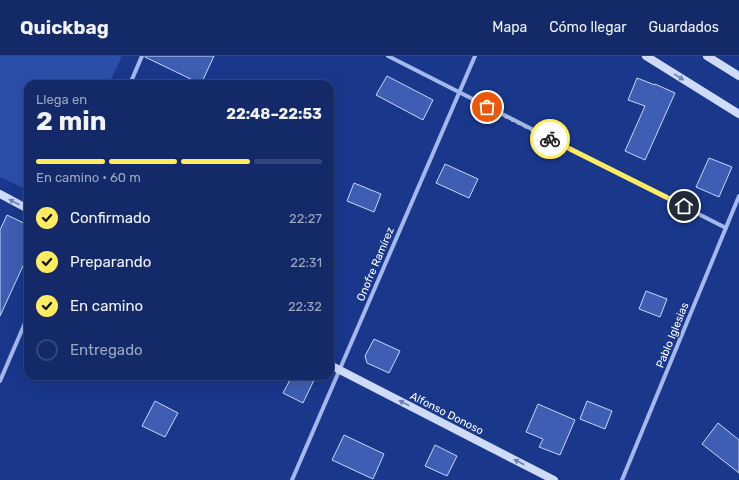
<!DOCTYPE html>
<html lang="es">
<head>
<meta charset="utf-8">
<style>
  :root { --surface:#132968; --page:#203571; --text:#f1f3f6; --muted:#9da6c0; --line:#32457c; --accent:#ffec60 }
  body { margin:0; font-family:Rubik,sans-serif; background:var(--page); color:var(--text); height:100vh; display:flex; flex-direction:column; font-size:15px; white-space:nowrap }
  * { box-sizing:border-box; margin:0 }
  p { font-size:13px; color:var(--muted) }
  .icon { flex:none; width:22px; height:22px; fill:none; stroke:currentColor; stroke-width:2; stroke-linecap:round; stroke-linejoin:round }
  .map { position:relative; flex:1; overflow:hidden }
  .side { position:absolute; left:24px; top:24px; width:310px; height:300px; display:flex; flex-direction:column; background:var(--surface); border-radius:12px; box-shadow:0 4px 16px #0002,0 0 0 1px var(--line) }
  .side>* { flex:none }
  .pin { position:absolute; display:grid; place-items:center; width:34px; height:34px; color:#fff; margin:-17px; border:2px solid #fff; border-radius:50%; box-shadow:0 1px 4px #0007 }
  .courier { position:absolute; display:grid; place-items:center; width:40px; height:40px; margin:-20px; border:3px solid #ffec60; border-radius:50%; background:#fff; color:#222; box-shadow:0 1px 5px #0007 }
  .head em { font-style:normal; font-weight:700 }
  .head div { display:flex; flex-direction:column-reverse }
  .head { display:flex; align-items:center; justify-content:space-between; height:68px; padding:0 12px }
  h1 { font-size:26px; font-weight:700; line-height:30px }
  .bar { display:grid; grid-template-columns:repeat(4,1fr); gap:6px 4px; align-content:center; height:48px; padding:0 12px }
  .bar i { height:5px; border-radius:3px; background:var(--line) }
  .bar .active { background:var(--accent) }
  .bar p { grid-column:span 4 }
  ol { padding:0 12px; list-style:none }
  li { display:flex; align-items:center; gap:12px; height:44px }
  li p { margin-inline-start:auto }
  li .icon { padding:4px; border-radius:50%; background:var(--accent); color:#111; stroke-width:4 }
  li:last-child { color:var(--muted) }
  li i { width:22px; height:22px; border:2px solid var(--line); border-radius:50% }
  header { display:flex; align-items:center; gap:24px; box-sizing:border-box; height:56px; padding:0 20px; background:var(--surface); border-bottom:1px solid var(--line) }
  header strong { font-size:19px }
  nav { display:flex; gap:22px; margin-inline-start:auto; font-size:14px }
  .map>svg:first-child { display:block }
</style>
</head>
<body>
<header>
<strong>Quickbag</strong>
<nav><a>Mapa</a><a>Cómo llegar</a><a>Guardados</a></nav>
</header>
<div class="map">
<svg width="739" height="424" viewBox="0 0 739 424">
  <rect width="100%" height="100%" fill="#19378b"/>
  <path fill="#2b4fa9" d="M 0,0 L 122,0 L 109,28 L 28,28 L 28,134 L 0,121 Z"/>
  <path fill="#3d5eb2" stroke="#c9d7fa" d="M 145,0 L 214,0 L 201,28 L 145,1 Z
    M 387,20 L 433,44 L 423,64 L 376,39 Z
    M 637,22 L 655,29 L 655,28 L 675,37 L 645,104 L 625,95 L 645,50 L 628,44 Z
    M 709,102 L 732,111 L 719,141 L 696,131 Z
    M 445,108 L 478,123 L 469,142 L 436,127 Z
    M 354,127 L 381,138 L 374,156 L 347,145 Z
    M 7,159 L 28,169 L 28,199 L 0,260 L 0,174 Z
    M 646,235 L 667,243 L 660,261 L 639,253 Z
    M 374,283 L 400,295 L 389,317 L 367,307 L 365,300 Z
    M 292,320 L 316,320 L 303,347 L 283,337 Z
    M 155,345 L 178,357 L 165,381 L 142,370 Z
    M 587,345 L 612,355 L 605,373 L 580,363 Z
    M 538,348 L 575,364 L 560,399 L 539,391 L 543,383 L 526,376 Z
    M 718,367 L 739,384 L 739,417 L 702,388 Z
    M 344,379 L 384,398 L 373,423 L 332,404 Z
    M 435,389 L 457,400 L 447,420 L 425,410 Z"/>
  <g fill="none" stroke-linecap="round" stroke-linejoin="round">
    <path stroke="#a3b8ee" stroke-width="4" d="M 388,0 L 726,172
      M 130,28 L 142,0
      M 0,325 L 28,260
      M 292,424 L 475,0
      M 622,424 L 739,140"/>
    <path stroke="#d0dbfa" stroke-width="8" d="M 646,0 L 739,58
      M 707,0 L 739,20
      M 0,138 L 28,153
      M 330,309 L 554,424"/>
  </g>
  <defs><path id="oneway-solid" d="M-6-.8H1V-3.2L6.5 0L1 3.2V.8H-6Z"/></defs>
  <g fill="#6b81bd">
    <use href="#oneway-solid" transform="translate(679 21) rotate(32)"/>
    <use href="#oneway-solid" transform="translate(14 146) rotate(-153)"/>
    <use href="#oneway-solid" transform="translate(404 347) rotate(-153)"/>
    <use href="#oneway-solid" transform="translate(519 406) rotate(-153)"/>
  </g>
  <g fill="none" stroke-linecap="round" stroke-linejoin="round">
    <path stroke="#aeb9d6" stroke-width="4" stroke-dasharray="0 7.2" d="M 487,51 L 550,83"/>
    <path stroke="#ffec60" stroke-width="5" d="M 550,83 L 684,150"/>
  </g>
  <g text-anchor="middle" stroke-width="3" stroke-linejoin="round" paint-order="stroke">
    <g font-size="11" fill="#fff" stroke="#19378b">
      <text transform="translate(375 208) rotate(-67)" y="4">Onofre Ramírez</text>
      <text transform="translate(672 279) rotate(-68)" y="4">Pablo Iglesias</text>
      <text transform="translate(447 357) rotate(27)" y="4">Alfonso Donoso</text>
    </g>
  </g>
</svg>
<div class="pin" style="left:487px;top:51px;background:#ea580c"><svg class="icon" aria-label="bag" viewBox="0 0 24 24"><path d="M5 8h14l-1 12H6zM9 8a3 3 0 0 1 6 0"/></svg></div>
<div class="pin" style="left:684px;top:150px;background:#1f2937"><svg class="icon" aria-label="home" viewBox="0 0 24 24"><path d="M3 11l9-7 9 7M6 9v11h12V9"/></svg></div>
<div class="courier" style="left:550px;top:83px"><svg class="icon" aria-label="bike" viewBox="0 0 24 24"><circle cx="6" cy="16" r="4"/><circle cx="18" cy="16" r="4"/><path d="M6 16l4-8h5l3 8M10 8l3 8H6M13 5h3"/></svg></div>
<section class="side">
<div class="head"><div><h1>2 min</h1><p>Llega en</p></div><em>22:48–22:53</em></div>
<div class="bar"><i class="active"></i><i class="active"></i><i class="active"></i><i></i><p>En camino · 60 m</p></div>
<ol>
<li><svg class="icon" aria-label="check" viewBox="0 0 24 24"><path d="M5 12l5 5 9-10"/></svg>Confirmado<p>22:27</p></li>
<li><svg class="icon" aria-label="check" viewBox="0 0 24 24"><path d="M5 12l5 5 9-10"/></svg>Preparando<p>22:31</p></li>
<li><svg class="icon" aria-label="check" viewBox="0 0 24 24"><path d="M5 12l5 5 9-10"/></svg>En camino<p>22:32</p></li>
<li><i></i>Entregado</li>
</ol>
</section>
</div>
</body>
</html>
